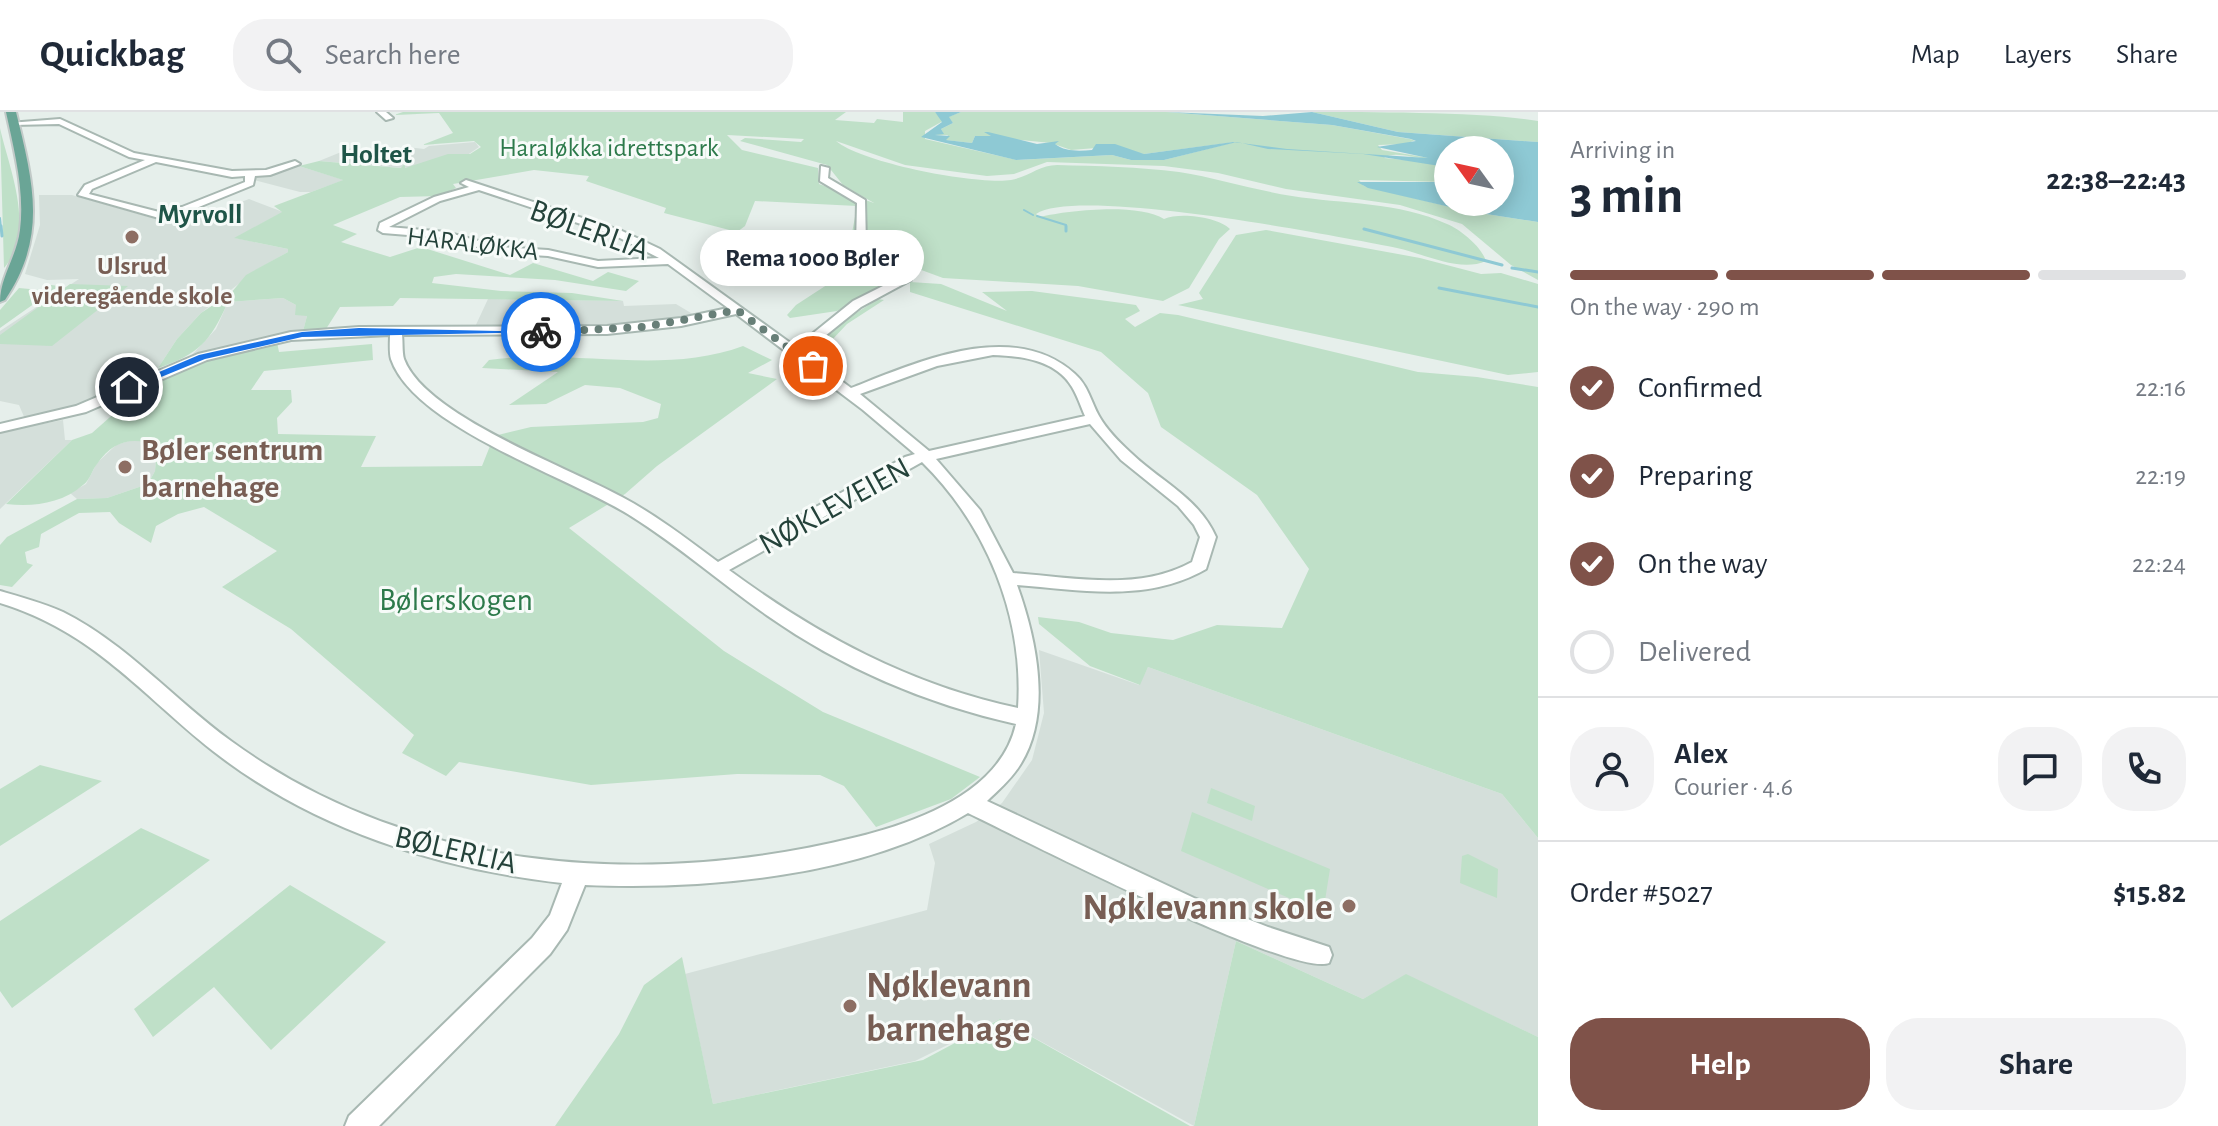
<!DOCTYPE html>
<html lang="en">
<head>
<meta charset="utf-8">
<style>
  :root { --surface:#fff; --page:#f2f2f3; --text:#1f2937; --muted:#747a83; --line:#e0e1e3; --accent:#7f5249 }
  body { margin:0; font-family:"Alegreya Sans",sans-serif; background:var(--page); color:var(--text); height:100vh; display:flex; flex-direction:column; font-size:30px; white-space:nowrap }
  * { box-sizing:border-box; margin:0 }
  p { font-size:26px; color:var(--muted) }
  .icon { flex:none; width:44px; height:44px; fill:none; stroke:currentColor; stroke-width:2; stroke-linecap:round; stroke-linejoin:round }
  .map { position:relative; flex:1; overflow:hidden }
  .sheet { display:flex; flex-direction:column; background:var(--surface); width:680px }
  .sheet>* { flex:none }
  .needle { width:52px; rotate:303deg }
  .controls { position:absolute; left:1434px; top:24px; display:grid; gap:16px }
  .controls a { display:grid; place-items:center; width:80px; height:80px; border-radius:50%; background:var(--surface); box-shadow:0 4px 20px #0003; font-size:40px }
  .pin { position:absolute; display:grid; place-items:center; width:68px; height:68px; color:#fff; margin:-34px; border:4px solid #fff; border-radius:50%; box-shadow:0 2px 8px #0007 }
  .courier { position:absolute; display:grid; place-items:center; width:80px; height:80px; margin:-40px; border:6px solid #1a73e8; border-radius:50%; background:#fff; color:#222; box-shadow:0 2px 10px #0007 }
  .bubble { position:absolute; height:56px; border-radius:28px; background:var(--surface); box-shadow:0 4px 20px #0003; font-size:26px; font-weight:600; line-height:56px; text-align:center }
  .headline em { font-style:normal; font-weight:600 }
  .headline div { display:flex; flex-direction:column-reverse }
  .headline { display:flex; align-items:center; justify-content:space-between; height:136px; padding:0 32px }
  h1 { font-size:52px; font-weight:600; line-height:60px }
  .bar { display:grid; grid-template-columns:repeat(4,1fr); gap:12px 8px; align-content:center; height:96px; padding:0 32px }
  .bar i { height:10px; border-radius:6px; background:var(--line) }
  .bar .current { background:var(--accent) }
  .bar p { grid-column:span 4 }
  .line { display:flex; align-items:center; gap:20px; padding:0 32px; border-top:2px solid var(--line) }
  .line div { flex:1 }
  .round { display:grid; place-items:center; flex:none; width:84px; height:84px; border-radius:32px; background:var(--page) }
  ol { padding:0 32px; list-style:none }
  li { display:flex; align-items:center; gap:24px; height:88px }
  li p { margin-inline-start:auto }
  li .icon { padding:8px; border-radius:50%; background:var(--accent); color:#fff; stroke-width:4 }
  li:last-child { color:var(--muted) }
  li i { width:44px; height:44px; border:4px solid var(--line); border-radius:50% }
  .action { display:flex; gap:16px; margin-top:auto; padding:16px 32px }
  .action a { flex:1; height:92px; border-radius:32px; background:var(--accent); color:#fff; font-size:32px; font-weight:600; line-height:92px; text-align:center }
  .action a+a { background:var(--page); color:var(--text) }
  header { display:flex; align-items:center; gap:48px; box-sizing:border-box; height:112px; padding:0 40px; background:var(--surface); border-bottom:2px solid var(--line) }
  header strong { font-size:38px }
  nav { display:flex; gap:44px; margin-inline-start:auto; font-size:28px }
  .search { width:560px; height:72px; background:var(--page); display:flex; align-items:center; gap:20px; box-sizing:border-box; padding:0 28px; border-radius:32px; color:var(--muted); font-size:30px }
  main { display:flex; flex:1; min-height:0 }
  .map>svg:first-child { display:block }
</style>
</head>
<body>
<header>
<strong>Quickbag</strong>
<div class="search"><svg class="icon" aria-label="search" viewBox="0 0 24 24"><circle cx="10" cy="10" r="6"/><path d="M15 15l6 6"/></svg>Search here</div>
<nav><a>Map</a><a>Layers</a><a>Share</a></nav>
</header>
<main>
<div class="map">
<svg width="1538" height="1014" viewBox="0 0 1538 1014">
  <rect width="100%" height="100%" fill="#e6efeb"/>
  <path fill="#d4dfda" d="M 475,30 L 479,35 L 463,46 L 404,56 L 319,49 L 351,36 L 382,41 L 407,35 L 424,37 L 429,34 Z
    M 299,54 L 344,68 L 311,80 L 300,80 L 250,67 L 249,64 Z
    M 39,83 L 72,83 L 181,114 L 249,87 L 283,100 L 235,126 L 288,137 L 288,140 L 258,157 L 201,201 L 177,227 L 158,256 L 72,296 L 25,307 L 19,293 L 0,289 L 0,219 L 79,167 L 47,168 L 25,162 L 40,113 Z
    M 283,186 L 296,193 L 307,204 L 303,219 L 242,230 L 190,245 L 216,217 L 228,190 Z
    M 488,187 L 623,189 L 624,194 L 676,192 L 696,204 L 613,215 L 474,217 Z
    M 63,308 L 65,328 L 72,328 L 0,397 L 0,320 Z
    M 138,326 L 157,333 L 155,359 L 148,372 L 107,386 L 77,387 L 70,381 L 86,372 L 97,351 L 116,333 Z
    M 1039,538 L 1139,573 L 1148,555 L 1502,682 L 1538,726 L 1538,925 L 1406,863 L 1363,887 L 1236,829 L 1194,1014 L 1000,907 L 915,949 L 713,992 L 685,862 L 927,798 L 935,751 L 929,732 L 976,710 L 1002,691 L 1032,648 L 1044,601 Z"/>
  <path fill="#bfe0c8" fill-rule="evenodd" d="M 403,0 L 846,0 L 835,8 L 874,11 L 877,7 L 903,10 L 903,0 L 935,0 L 943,9 L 925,19 L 925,27 L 1017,48 L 1112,43 L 1131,48 L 1164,48 L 1235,30 L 1144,42 L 1096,36 L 1071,38 L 1051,31 L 1012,27 L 1019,32 L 1011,35 L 994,29 L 1003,27 L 975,24 L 972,31 L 945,28 L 948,23 L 934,23 L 943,21 L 941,17 L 953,11 L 948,5 L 961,0 L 1166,0 L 1332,13 L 1415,28 L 1406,32 L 1378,33 L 1382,38 L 1429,46 C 1414,47 1394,38 1384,46 L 1448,52 L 1448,70 L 1359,68 L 1364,74 L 1467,99 L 1538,110 L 1538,168 L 1511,153 L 1462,112 L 1400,93 L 1286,77 L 1218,61 L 1164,54 L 1047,50 L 1014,62 L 987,64 L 905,53 L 836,29 C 862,51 976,73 1011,68 C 1028,65 1040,53 1057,53 C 1097,54 1139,55 1179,60 C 1217,66 1254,78 1292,84 C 1342,92 1400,90 1447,112 C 1461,118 1481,134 1486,149 C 1459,161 1423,141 1397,136 C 1336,124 1079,74 1036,102 L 1040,105 C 1069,98 1139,91 1164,107 C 1180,100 1218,105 1230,117 L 1219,127 L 1189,176 L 1163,189 L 1078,174 L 943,166 L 897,149 L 876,135 L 863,137 L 897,165 L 896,168 L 837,199 L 790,206 L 787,203 L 796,193 L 839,165 L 843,159 L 821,133 L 740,125 C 762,117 841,120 859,135 L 852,121 L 857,94 L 755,89 L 745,114 L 737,120 L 664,101 L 666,96 L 586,69 L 589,64 L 534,58 L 453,72 L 456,76 L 439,84 L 400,85 L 333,113 L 357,122 L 341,130 L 390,145 L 421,135 L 510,163 L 533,151 L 593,169 L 608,160 L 639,169 L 626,179 L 555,168 L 456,162 L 434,165 L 432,171 L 501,179 L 572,181 L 623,189 L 400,186 L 393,194 L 340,195 L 326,217 L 303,219 L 307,204 L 295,203 L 296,193 L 283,186 L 228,190 C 210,230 199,242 158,256 L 177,227 L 201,201 L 231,181 L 246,163 L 288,140 L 288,137 L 234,126 L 282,100 L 274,94 L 343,68 L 299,54 L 319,49 L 401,56 L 405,51 L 405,56 L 448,42 L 470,42 L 481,35 L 474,29 L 422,33 L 453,21 L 439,1 L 394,3 ZM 727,23 L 804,27 L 801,30 L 745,26 L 740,29 L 827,53 L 843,73 L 874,91 L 819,72 L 818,56 L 742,38 Z
    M 1312,0 C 1371,0 1486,0 1538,9 L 1538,30 L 1398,20 Z
    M 0,16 C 8,54 37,118 4,156 Z
    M 1266,118 L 1420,146 L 1481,162 L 1501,161 L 1538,172 L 1538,260 L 1508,263 L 1178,193 L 1203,187 L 1199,181 L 1236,123 Z
    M 910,170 L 941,172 L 1007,199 L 982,180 L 1032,179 L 1122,191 L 1136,193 L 1140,199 L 1125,207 L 1135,215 L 1160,201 L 1178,203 L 1418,260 L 1477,265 L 1538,275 L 1538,726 L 1502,682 L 1148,555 L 1140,573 L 1090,554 L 1039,512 L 1038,505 L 1079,510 L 1111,521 L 1173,528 L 1217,513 L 1282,516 L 1309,457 L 1257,383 L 1161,315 L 1148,281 L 1101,240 L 910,180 Z
    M 70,172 L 128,174 L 52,234 L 0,232 L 0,223 Z
    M 51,173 L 59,174 L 0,216 L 0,198 L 19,176 L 40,178 Z
    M 878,187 L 884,188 L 847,212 L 815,246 L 807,239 L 825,221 Z
    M 277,230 L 279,240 L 372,232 L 373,248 L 264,259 L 251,278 L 291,278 L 292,290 L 277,306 L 278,322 L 376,324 L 361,355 L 482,354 L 494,324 L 531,315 L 643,310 L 658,306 L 661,292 L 620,276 L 585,273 L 546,292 L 509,293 L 558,260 L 482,256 L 489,248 C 572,236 662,264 743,234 L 772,248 L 748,261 L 777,267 L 657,354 L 625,382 L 569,416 L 724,539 L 823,600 L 980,665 L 951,687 L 876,715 L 844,674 L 820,663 L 737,662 L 591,673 L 459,650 L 446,664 L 402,641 L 414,623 L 291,517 L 222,475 L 277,439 L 204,395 L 178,402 L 156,414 L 151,431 L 119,411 L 110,400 L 79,401 L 41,422 L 39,435 L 25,440 L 27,451 L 33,453 L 12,475 L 0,473 L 0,433 L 7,425 L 77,387 L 107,386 L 148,372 L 155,359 L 157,334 C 132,324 113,329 97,352 C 92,358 90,368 83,373 C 61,392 33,395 6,392 L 72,328 L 92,321 L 118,298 L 128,280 L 199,251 Z
    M 40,653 L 102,669 L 0,734 L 0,677 Z
    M 1211,676 L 1255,694 L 1252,709 L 1207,691 Z
    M 1192,700 L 1330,757 L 1323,801 L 1181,739 Z
    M 141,716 L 210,748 L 12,896 L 0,879 L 0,809 Z
    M 1468,742 L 1498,757 L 1497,786 L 1460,771 L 1462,744 Z
    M 290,773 L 386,830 L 271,938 L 214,875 L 153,925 L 134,897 Z
    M 1236,829 L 1363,887 L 1406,862 L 1538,925 L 1538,1014 L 1194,1014 Z
    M 682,845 L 713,992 L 923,948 L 1000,907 L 1190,1014 L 555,1014 L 619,922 L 644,873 Z"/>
  <path fill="#8ec9d4" d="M 935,0 L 961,0 L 949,5 L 953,11 L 941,17 L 944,22 L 935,23 L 950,24 L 946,28 L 972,31 L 975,24 L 991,24 L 984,20 L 988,20 L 1037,32 L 1059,29 L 1055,32 C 1065,40 1080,39 1092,38 L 1096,32 L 1115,32 L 1144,42 L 1233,30 L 1287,37 L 1428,46 L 1377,35 L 1416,29 L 1411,27 L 1332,13 L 1166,0 L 1263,4 L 1312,0 L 1398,20 L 1538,30 L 1538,110 L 1467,99 L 1368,76 L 1357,70 L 1448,70 L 1448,90 L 1500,90 L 1500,38 L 1448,38 L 1448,52 L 1440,54 L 1363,42 L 1268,37 L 1237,30 L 1164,48 L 1131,48 L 1112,43 L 1016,48 L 921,25 L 942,10 Z"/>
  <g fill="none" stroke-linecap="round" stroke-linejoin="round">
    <path stroke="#8ec9d4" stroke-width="2" d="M 1024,98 L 1033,103
      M 1037,104 L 1066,113 L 1066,116
      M 0,106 L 1,116"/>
    <path stroke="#8ec9d4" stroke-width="3" d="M 1,114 L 2,124
      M 1066,114 L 1066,119
      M 1364,117 L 1502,153
      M 1512,156 L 1538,160
      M 1439,176 L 1538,195"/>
    <g stroke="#a8b8b2" stroke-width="4">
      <path id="minor" d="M 377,0 L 386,0 L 393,6 L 386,8 Z
        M 60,7 L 134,41 L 232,59 L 266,58 L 295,49 L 300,52 L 270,63 L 255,64 L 253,73 L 189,99 L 159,106 L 78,83 L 85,73 L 145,48 L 129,45 L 59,12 L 13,13 L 9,11 ZM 156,50 L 232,65 L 245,64 L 245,70 L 182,95 L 159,100 L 89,82 L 92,77 Z
        M 821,54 L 829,56 L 828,66 L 865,88 L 866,133 L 911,168 L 861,195 L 804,241 L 851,276 C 918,250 1013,206 1075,262 C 1088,273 1091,290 1099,304 C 1107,318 1119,330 1131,341 C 1161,370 1198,385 1216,425 L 1206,457 C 1147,491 1082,478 1017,473 C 1036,526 1053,601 1020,653 C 1012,666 998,679 987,689 L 1194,786 L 1268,815 L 1329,835 L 1332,843 L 1329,851 C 1293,866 1018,725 968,701 C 862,765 706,778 585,773 L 567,818 L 550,842 L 379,1014 L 345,1014 L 349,1004 L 532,826 L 550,803 L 562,771 C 438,757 313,717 213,639 C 140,581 94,520 0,491 L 0,479 C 21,485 43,491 63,500 C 127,532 174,588 231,629 C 411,761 646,777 857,725 C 918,710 1001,680 1016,612 C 927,592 842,556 768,504 C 721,471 679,434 631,404 C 571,366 414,315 391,247 C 389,240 390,230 390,223 L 291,228 L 207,248 L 86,300 L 0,320 L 0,312 L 76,294 L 198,242 L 291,220 L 359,215 L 607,214 L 681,206 L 728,196 L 668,152 L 598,155 L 548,144 L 499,141 L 445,126 L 383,121 L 378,118 L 380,111 L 434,85 L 469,75 L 461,71 L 466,68 L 622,119 L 660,137 L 796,235 L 853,189 L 897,167 L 856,134 L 857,91 L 820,69 ZM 479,78 L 614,123 L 659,146 L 598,149 L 548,138 L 500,135 L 446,120 L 389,115 L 440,89 ZM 736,202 L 863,298 L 915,342 L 905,345 L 718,450 C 687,427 656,403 622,385 C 570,356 425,304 404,247 C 402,240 403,230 402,223 L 607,222 L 681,214 ZM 993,243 C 1022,244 1056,248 1072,275 C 1078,285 1081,295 1085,304 L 929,339 L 860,282 L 937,254 ZM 1090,312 L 1121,348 L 1178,394 L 1194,413 L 1200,425 L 1192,450 C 1138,480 1073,465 1013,461 L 980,398 L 936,347 ZM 922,350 C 987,414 1024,505 1018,596 C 910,573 817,523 729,458 Z"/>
    </g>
    <g stroke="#c2cac8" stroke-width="4">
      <path id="major" d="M 6,0 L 16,0 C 33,70 48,124 5,188 L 0,190 C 0,165 17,144 20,118 C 25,79 14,38 6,0 Z"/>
    </g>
    <use href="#minor" fill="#fff" fill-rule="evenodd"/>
    <use href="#major" fill="#6aa596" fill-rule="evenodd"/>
  </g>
  <path fill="#1a73e8" d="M 359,216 L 546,220 L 302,225 L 205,247 L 132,277 L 124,275 L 199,243 L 302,220 Z"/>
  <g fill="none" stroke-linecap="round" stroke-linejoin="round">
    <path stroke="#687f78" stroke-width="8" stroke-dasharray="0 14.4" d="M 541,220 L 644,215 L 737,198 L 813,254"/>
  </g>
  <g fill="#8d6e63" stroke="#f7fbf9" stroke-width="3">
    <circle cx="132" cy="125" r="8"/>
    <circle cx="125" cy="355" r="8"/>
    <circle cx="1349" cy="794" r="8"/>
    <circle cx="850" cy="894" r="8"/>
  </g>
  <g text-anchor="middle" stroke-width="6" stroke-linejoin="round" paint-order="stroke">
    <g font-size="26" fill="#2d7a4b" stroke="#f7fbf9">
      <text x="609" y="44">Haraløkka idrettspark</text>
    </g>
    <g font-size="26" fill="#24423a" stroke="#f7fbf9">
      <text transform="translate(473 131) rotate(7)" y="9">HARALØKKA</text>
    </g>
    <g font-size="26" font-weight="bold" fill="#785e54" stroke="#f7fbf9">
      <text x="132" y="162">Ulsrud<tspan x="132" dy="30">videregående skole</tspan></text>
    </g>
    <g font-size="28" font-weight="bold" fill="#1f5548" stroke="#f7fbf9">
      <text x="376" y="51">Holtet</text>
      <text x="200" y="111">Myrvoll</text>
    </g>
    <g font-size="32" fill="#24423a" stroke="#f7fbf9">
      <text transform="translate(590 117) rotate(20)" y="11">BØLERLIA</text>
      <text transform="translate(834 393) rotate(-29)" y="11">NØKLEVEIEN</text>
      <text transform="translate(456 737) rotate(13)" y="11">BØLERLIA</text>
    </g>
    <g font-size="32" font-weight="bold" fill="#785e54" stroke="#f7fbf9" text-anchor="start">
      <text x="141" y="348">Bøler sentrum<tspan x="141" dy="37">barnehage</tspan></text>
    </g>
    <g font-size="32" fill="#2d7a4b" stroke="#f7fbf9">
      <text x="456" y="498">Bølerskogen</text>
    </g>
    <g font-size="38" font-weight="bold" fill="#785e54" stroke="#f7fbf9" text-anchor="end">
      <text x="1333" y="807">Nøklevann skole</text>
      <text x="866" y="885" text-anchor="start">Nøklevann<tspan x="866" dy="44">barnehage</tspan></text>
    </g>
  </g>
</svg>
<div class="controls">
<a><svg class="needle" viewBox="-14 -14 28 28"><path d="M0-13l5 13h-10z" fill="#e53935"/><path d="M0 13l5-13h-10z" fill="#747a83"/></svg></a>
</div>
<div class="pin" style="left:813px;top:254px;background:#ea580c"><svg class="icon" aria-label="bag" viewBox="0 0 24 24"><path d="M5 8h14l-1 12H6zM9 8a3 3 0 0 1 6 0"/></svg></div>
<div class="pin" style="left:129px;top:275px;background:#1f2937"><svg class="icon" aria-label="home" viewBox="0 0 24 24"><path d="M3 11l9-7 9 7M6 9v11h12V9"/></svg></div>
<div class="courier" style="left:541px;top:220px"><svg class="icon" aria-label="bike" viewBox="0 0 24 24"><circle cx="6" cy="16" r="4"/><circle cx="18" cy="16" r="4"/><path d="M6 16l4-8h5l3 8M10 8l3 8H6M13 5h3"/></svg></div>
<div class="bubble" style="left:700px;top:118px;width:224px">Rema 1000 Bøler</div>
</div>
<section class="sheet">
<div class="headline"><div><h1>3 min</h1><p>Arriving in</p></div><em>22:38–22:43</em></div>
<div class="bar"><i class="current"></i><i class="current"></i><i class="current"></i><i></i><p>On the way · 290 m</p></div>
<ol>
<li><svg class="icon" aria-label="check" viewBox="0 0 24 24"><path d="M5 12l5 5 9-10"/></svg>Confirmed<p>22:16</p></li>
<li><svg class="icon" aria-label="check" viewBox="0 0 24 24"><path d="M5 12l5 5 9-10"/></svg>Preparing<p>22:19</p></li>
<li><svg class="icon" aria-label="check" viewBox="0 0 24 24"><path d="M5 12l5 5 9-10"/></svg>On the way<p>22:24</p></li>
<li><i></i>Delivered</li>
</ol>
<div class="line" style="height:144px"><a class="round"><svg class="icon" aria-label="person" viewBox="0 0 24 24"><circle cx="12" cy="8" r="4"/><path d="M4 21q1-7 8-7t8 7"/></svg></a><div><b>Alex</b><p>Courier · 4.6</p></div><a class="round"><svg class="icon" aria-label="chat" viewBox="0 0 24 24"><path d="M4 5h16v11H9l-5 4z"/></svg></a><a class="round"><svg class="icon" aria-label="phone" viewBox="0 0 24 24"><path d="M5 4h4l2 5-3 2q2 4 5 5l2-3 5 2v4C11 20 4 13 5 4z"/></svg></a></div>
<div class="line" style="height:104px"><div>Order #5027</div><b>$15.82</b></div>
<div class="action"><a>Help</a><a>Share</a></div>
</section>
</main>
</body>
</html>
